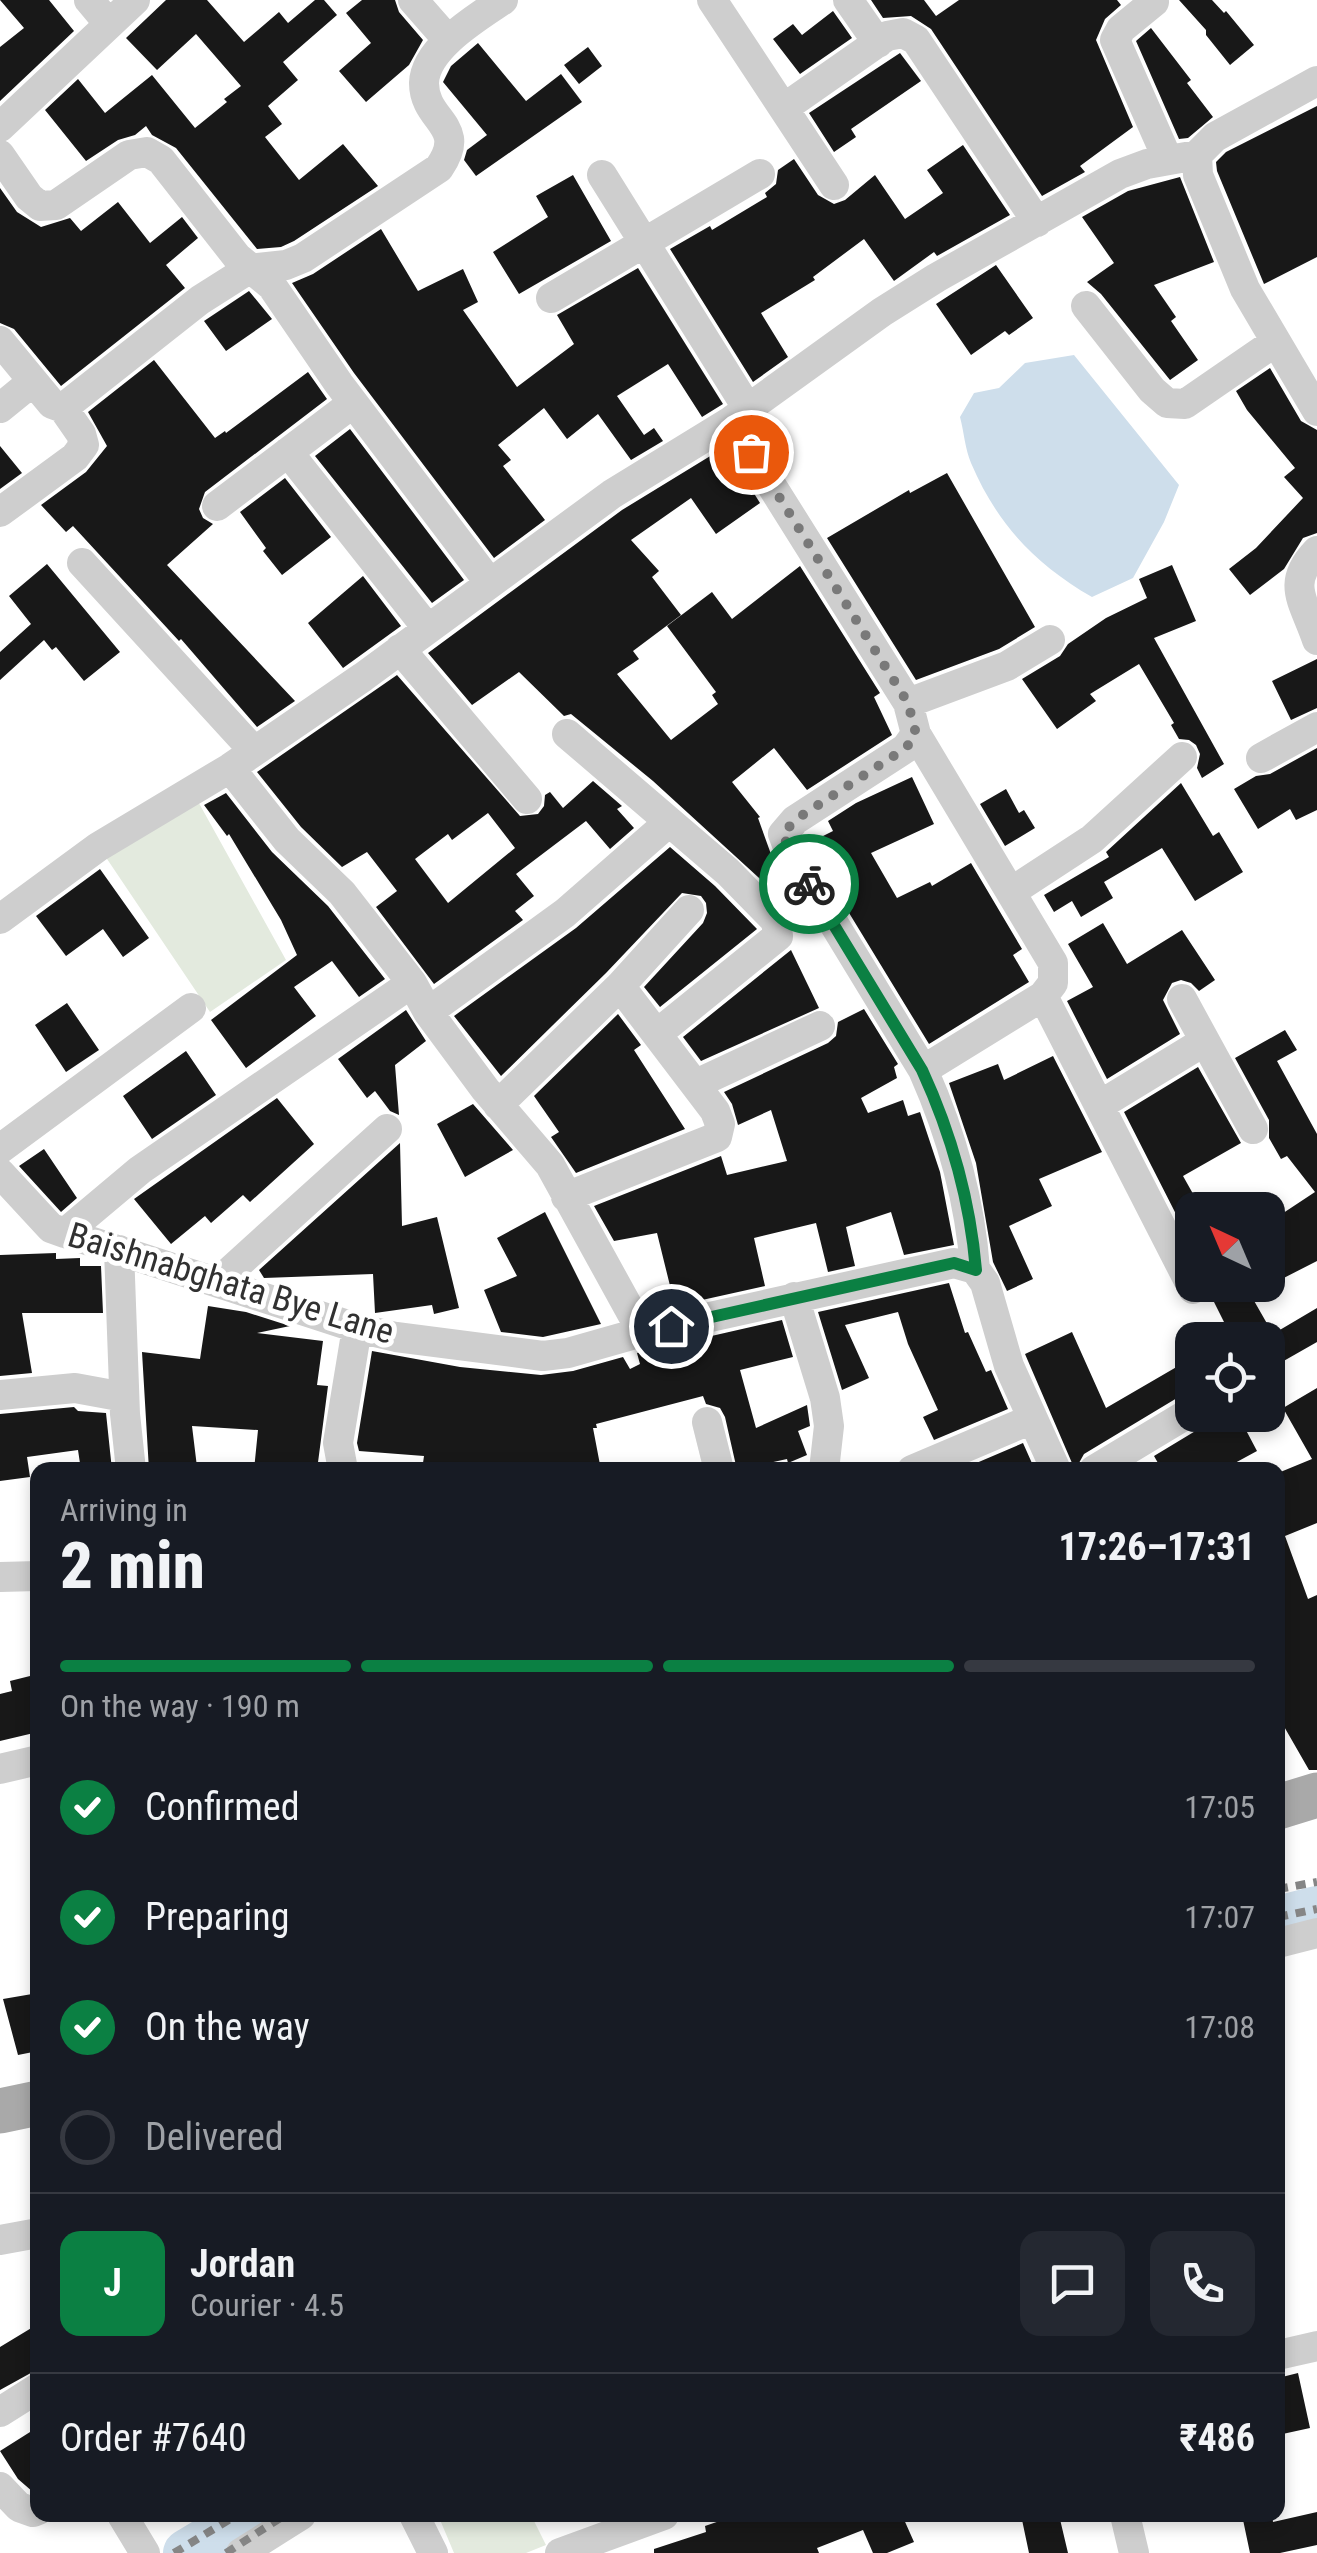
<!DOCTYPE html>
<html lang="en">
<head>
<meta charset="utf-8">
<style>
  :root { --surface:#171b24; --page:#242831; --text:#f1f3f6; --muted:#9ea1a6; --line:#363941; --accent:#0b8043 }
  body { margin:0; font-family:"Roboto Condensed",sans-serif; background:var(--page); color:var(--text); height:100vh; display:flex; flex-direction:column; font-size:38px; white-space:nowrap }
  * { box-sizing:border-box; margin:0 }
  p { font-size:32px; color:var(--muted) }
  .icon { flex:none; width:55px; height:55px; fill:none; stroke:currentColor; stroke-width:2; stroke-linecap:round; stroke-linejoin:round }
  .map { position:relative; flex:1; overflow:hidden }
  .details { position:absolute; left:30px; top:1462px; width:1255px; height:1060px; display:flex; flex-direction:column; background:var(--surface); border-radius:20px; box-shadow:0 5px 15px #0003 }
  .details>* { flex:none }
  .needle { width:65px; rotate:316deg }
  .buttons { position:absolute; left:1175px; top:1192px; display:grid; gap:20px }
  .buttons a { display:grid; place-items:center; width:110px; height:110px; border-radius:20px; background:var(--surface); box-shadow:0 5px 15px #0003; font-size:50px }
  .pin { position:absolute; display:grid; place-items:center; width:85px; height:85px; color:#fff; margin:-42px; border:5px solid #fff; border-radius:50%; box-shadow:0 2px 10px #0007 }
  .courier { position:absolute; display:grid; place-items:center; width:100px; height:100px; margin:-50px; border:8px solid #0b8043; border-radius:50%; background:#fff; color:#222; box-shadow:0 2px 12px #0007 }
  .summary em { font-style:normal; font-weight:800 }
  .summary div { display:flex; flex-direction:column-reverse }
  .summary { display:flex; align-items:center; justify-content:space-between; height:170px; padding:0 30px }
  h1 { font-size:65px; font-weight:800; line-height:75px }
  .bar { display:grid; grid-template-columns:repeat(4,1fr); gap:15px 10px; align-content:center; height:120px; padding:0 30px }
  .bar i { height:12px; border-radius:8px; background:var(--line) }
  .bar .selected { background:var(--accent) }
  .bar p { grid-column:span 4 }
  .line { display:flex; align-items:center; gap:25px; padding:0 30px; border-top:2px solid var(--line) }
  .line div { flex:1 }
  .round { display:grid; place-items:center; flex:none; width:105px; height:105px; border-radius:20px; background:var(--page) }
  ol { padding:0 30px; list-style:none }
  li { display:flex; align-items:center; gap:30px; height:110px }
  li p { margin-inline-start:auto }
  li .icon { padding:10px; border-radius:50%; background:var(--accent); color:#fff; stroke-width:4 }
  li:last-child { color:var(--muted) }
  li i { width:55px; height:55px; border:5px solid var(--line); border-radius:50% }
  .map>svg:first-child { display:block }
</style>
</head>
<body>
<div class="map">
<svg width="1317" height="2553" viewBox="0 0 1317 2553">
  <rect width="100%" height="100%" fill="#fff"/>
  <path fill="#e3eade" d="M 195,796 L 286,960 L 210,1012 L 103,853 Z
    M 438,2515 L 531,2515 L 546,2545 L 526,2553 L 454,2553 Z"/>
  <path fill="#cedeeb" d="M 1074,355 L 1179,485 L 1164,522 L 1133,578 L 1092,597 C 1035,564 997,524 971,463 C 965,449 964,432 960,417 L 974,393 L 999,388 L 1025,363 Z"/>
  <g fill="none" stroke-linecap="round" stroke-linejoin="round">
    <path stroke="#cedeeb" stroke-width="48" d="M 1278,1920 L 1317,1910
      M 187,2553 L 250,2515"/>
  </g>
  <path fill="#181818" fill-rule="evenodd" d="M 0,0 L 49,0 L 74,31 L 0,101 L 0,47 L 24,28 Z
    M 166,0 L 207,0 L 244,42 L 279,12 L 288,23 L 315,0 L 324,0 L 337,15 L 283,62 L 298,80 L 268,106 L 282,124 L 265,137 L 299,180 L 343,144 L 378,186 L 294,241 L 281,247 L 257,249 L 176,148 L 152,135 L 146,126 L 135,135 L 118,140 L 86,161 L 45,110 L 78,79 L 105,113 L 152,75 L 195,128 L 227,102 L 224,99 L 241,86 L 196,34 L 157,70 L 126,38 Z
    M 362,0 L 395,0 L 399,12 L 423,40 L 409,65 L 366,102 L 339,71 L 371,43 L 346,13 Z
    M 871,0 L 924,0 L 936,16 L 959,0 L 1117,0 L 1121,5 L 1105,19 L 1096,40 L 1133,127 L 1080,166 L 1085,172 L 1042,196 L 931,29 L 911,16 L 883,18 Z
    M 1179,0 L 1212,0 L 1224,13 L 1226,11 L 1254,45 L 1230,65 L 1206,35 L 1206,30 Z
    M 833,11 L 852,38 L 800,74 L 773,39 L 793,24 L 802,35 Z
    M 1151,28 L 1191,80 L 1187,83 L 1213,117 L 1188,138 L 1179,139 L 1136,41 Z
    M 478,43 L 526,101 L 561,74 L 582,102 L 476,176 L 464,160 L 467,150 L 487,135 L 443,82 L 451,66 Z
    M 588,47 L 602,66 L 579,84 L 564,65 Z
    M 900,53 L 921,81 L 851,129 L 856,137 L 834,152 L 809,113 Z
    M 1317,106 L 1317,257 L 1264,284 L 1217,171 L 1216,162 L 1226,152 Z
    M 963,145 L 1010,215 L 937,256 L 934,252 L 894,281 L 864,239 L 813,277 L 815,280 L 761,313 L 788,357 L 753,382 L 670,249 L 710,226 L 712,230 L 767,197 L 765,193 L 776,184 L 778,170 L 794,159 L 818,195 L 834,204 L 845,200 L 875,175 L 905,219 L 943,193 L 927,170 Z
    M 573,175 L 611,241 L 519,294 L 493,252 L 548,217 L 536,196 Z
    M 1180,177 L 1214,262 L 1154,285 L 1176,317 L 1171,321 L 1198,360 L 1170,380 L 1101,294 L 1087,282 L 1114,263 L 1082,217 L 1128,191 Z
    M 0,188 L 17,212 L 41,227 L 70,218 L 81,231 L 118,202 L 150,243 L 182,217 L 198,238 L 166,265 L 185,288 L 61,386 L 14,329 L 0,323 Z
    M 381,229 L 418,291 L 463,269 L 478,302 L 463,310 L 517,387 L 574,344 L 557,315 L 638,268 L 723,404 L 702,417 L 668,364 L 617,396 L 644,435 L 654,428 L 663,441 L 631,460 L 598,414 L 567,439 L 544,408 L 498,445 L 511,460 L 503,466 L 545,520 L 494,558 L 354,373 L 292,283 L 313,274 Z
    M 996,265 L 1033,318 L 1009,335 L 1005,331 L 971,355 L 936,304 Z
    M 249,291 L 272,319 L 226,351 L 204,321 Z
    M 154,360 L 215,438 L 225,431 L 226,433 L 308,372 L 327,399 L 205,492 L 199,509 L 203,518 L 213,524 L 167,565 L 295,701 L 257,727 L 181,639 L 179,641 L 73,526 L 66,532 L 41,505 L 86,472 L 107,446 L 88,412 Z
    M 1270,368 L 1301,421 L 1317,430 L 1317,533 L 1303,538 L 1284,569 L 1250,595 L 1229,569 L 1256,548 L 1303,498 L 1284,477 L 1295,468 L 1247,410 L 1236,391 Z
    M 350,429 L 464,580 L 432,603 L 315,456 Z
    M 0,446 L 22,473 L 0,489 Z
    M 725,447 L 760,503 L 716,534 L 691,498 L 631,540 L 659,571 L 652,577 L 681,615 L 633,651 L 639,659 L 617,674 L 671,740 L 718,704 L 712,695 L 716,692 L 667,626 L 712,592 L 732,619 L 800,566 L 880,693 L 874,697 L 892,735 L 807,790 L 774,748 L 732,782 L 760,817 L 758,818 L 772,857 L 784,878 L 769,887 L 653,781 L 571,714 L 564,716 L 519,672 L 472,705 L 428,653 L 622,510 Z
    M 947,473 L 1035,627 L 999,649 L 916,680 L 827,538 L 909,490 L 910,493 Z
    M 285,478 L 331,537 L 282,575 L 263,551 L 266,548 L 240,512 Z
    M 47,564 L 120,652 L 84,681 L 56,647 L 52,650 L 44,640 L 0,680 L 0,652 L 31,624 L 9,596 Z
    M 1172,565 L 1196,621 L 1154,638 L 1224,764 L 1202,778 L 1197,768 L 1200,754 L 1196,745 L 1189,740 L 1179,739 L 1171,725 L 1174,723 L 1139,664 L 1090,694 L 1096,701 L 1057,729 L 1022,679 L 1060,656 L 1068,644 L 1106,618 L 1147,598 L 1139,579 Z
    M 363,576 L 401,626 L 343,668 L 308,623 Z
    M 1317,659 L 1317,708 L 1291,720 L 1272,681 Z
    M 397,675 L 520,816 L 538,814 L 544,806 L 545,795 L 550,792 L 563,808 L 593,781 L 622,806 L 617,809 L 634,828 L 610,849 L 586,821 L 516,874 L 534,896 L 515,911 L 523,920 L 434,984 L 376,907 L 397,891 L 367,852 L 342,867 L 301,827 L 257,772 ZM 488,813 L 515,848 L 448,903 L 415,859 L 448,834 L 452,840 Z
    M 1317,748 L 1317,810 L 1296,820 L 1290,809 L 1258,829 L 1234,789 L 1256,776 L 1270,774 Z
    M 912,777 L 934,824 L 871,853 L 897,898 L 930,882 L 932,886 L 971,863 L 1022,949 L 1013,955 L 1029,982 L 929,1044 L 807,844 L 833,831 L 828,821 L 856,803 Z
    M 1181,783 L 1213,836 L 1219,832 L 1243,872 L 1195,901 L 1162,848 L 1104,882 L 1113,898 L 1081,917 L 1072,901 L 1054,912 L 1044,895 L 1109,857 L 1106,852 Z
    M 1006,789 L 1019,813 L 1024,810 L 1035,828 L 1005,846 L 980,804 Z
    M 226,793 L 272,852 L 328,906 L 385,979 L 359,997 L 332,961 L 294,987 L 316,1016 L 246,1068 L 211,1020 L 297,955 L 281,920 L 229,834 L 227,836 L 204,805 Z
    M 670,847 L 715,886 L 757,929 L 660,1007 L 644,987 L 703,923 L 707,913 L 706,903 L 701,896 L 682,893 L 606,973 L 501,1076 L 454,1016 L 576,928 Z
    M 100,869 L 149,938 L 123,957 L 103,929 L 66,956 L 36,916 Z
    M 1103,923 L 1127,964 L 1182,930 L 1215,980 L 1199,991 L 1191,983 L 1181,980 L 1172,983 L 1163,1000 L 1180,1034 L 1107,1079 L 1067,1001 L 1093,987 L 1068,944 Z
    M 791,950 L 819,1008 L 701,1061 L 683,1037 Z
    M 67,1003 L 99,1050 L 66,1072 L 35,1025 Z
    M 864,1009 L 898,1064 L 894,1067 L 897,1078 L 861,1098 L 868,1113 L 903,1100 L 908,1116 L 920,1112 L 940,1172 L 954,1245 L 904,1255 L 891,1212 L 846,1227 L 855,1266 L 828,1272 L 816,1223 L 754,1238 L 765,1286 L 675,1306 L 657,1233 L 614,1241 L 594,1206 L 721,1156 L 727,1175 L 787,1161 L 771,1110 L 738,1125 L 732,1104 L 724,1092 L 828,1043 L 836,1036 L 838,1022 Z
    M 406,1010 L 426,1041 L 395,1065 L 399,1115 L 390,1111 L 375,1091 L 367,1098 L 338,1059 Z
    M 618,1014 L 641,1045 L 634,1050 L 685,1129 L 576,1173 L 551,1137 L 559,1132 L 534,1096 Z
    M 1285,1030 L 1297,1050 L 1277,1061 L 1317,1134 L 1317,1261 L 1268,1286 L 1268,1223 L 1315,1192 L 1287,1156 L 1281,1159 L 1269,1138 L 1269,1120 L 1235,1058 Z
    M 186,1051 L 216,1095 L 152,1139 L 123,1096 Z
    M 1053,1056 L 1102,1152 L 1039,1179 L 1052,1206 L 1009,1226 L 1033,1279 L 1007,1291 L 993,1262 L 976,1163 L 949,1083 L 998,1064 L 1004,1080 Z
    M 1198,1067 L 1241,1143 L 1183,1176 L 1201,1208 L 1179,1220 L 1124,1112 Z
    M 277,1098 L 314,1144 L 250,1202 L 243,1195 L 211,1223 L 205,1216 L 171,1244 L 134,1199 Z
    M 473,1104 L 513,1150 L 465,1177 L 437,1124 Z
    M 400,1143 L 402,1226 L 437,1217 L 459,1308 L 434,1314 L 432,1305 L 375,1313 L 373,1274 L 264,1278 L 259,1270 Z
    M 44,1149 L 77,1198 L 61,1212 L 19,1166 Z
    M 545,1212 L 601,1324 L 543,1337 L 501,1332 L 484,1290 L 517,1276 L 497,1238 Z
    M 56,1253 L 56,1259 L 80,1258 L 80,1266 L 101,1266 L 103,1313 L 22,1313 L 32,1373 L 0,1376 L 0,1255 Z
    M 949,1283 L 965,1333 L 968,1332 L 986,1372 L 991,1370 L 1008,1409 L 934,1440 L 923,1417 L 938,1410 L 908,1344 L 898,1312 L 845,1325 L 869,1378 L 842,1390 L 818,1312 Z
    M 1211,1285 L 1245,1285 L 1273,1334 L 1317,1308 L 1317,1342 L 1268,1370 L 1268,1340 L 1233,1340 L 1210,1294 Z
    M 208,1306 L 246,1312 L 290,1326 L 257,1333 L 323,1341 L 317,1385 L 328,1386 L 317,1470 L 254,1470 L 258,1430 L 192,1426 L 197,1467 L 149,1470 L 142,1352 L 200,1359 Z
    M 782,1320 L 793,1357 L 740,1370 L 756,1428 L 807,1405 L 810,1426 L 798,1431 L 807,1455 L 788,1463 L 787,1459 L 737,1470 L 725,1417 L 720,1408 L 706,1404 L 703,1396 L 596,1424 L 597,1428 L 593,1428 L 601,1470 L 422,1470 L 424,1456 L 359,1451 L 357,1443 L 372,1351 L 460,1367 L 541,1375 L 573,1371 L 623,1357 L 630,1369 L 640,1364 L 637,1353 Z
    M 1072,1332 L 1106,1408 L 1192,1358 L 1192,1392 L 1182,1395 L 1084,1454 L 1075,1470 L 1025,1354 Z
    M 1317,1388 L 1317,1523 L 1285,1536 L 1308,1599 L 1317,1595 L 1317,1770 L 1309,1770 L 1278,1716 L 1278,1473 L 1312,1459 L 1283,1408 Z
    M 74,1407 L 78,1411 L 106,1413 L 112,1470 L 81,1470 L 78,1450 L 27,1457 L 30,1477 L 0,1481 L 0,1414 Z
    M 1210,1415 L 1238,1415 L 1257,1451 L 1222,1470 L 1162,1470 L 1154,1456 L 1202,1427 Z
    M 1023,1443 L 1035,1470 L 960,1470 Z
    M 38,1674 L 38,1732 L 0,1741 L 0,1694 L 12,1691 L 10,1681 Z
    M 38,1993 L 38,2051 L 18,2055 L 3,1999 Z
    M 38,2324 L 38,2369 L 0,2390 L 0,2347 Z
    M 1298,2373 L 1310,2428 L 1278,2435 L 1278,2378 Z
    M 38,2427 L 38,2492 L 33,2492 L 18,2479 L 0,2451 Z
    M 1317,2512 L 1317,2545 L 1280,2553 L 1250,2553 L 1242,2515 L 1272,2515 L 1273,2522 Z
    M 737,2515 L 902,2515 L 914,2542 L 887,2553 L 873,2553 L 863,2530 L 817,2548 L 819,2553 L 654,2553 L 654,2549 L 706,2532 L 705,2526 Z
    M 1021,2515 L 1059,2515 L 1068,2553 L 1029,2553 Z"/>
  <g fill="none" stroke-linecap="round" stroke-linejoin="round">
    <path stroke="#cecece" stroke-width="30" d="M 89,0 L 109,24
      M 413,0 L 448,40
      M 712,0 L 834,185
      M 848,0 L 878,43
      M 1154,2 L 1121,29 L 1115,40 L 1168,160
      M 1317,81 L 1215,137 L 1197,155 L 1198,175 L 1245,289 L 1317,411
      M 784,108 L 887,36 L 903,33 L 916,40 L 1037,222
      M 0,127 L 135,0
      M 0,155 L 29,197 L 40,206 L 56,205 L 129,155 L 147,152 L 161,160 L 237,257 L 272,286 L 339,384 L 489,582
      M 602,175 L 748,409
      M 551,298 L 760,174
      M 1086,306 L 1152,390 L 1167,403 L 1185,404 L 1275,342
      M 0,341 L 52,404 L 63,408 L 200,300 L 249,269 L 286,265 L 303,258 L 439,168 C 469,125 424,122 424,83 C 425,48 478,17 503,0
      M 0,408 L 32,382
      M 731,421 L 908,703 L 916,734 L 906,748 L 795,820 L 783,834 L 789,850 L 923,1070 C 951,1133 970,1200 975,1269
      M 288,452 L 428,629
      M 217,506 L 353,403
      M 0,512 L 75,457 L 84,445 L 81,434 L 63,408
      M 1317,551 C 1285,584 1304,601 1317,640
      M 82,563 L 253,750
      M 400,649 L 527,799
      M 908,703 L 1007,666 L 1050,640
      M 567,734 L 728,872 L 776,921 L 778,936 L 658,1033
      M 916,734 L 1053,963 L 1053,983 L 1043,996 L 923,1070
      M 1261,758 L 1317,727
      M 230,768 L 287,840 L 342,893 L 412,983 L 428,1012 L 485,1089 L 550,1165 L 642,1332
      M 1011,892 L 1092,839 L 1182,757
      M 0,919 L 98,847 L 230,768 L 363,677 L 612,494 L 731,421 L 882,312 L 936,278 L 1120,174 L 1147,164 L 1197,155
      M 1043,996 L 1193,1289
      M 1182,999 L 1253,1129
      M 428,1012 L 565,913 L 668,823
      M 696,1084 L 820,1026
      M 498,1105 L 620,986 L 689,910
      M 1100,1105 L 1205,1041
      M 0,1149 L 191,1008
      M 0,1173 L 51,1228 L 65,1233 L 357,1328 L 396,1337 L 543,1356 L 568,1353 L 642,1332 L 954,1263 L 975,1269 L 985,1283 L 1009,1366 L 1056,1470
      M 566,1197 L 717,1137 L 720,1124 L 715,1111 L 620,986
      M 65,1233 L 140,1170 L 412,983
      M 119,1250 L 125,1414 L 131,1470
      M 219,1281 L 387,1129
      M 794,1297 L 825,1398 L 829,1426 L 824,1470
      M 0,1395 L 75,1388 L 124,1397
      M 707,1422 L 719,1470
      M 343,1470 L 338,1443 L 357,1328
      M 912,1470 L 1032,1419
      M 1094,1470 L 1192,1411
      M 0,1577 L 38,1576
      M 0,1769 L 38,1760
      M 1278,1943 L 1317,1933
      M 0,2240 L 38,2233
      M 1278,2355 L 1317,2346
      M 0,2412 L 38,2388
      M 0,2487 L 19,2507 L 33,2512 L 38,2510
      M 122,2515 L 145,2553
      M 414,2515 L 433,2553
      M 1125,2515 L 1134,2553
      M 241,2553 L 301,2515
      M 560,2553 L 664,2515"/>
    <path stroke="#a9a9a9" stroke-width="45" d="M 1278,1807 L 1317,1795
      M 0,2111 L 38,2103"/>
    <path stroke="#868686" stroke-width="8" stroke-dasharray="10 8" stroke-linecap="butt" d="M 1278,1889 L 1317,1882
      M 1278,1917 L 1317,1909
      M 174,2553 L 237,2515
      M 226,2553 L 285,2515"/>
  </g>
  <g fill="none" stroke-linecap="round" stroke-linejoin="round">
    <path stroke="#797979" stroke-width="10" stroke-dasharray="0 18" d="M 751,452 L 908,703 L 916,734 L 906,748 L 795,820 L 783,834 L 789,850 L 809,884"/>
    <path stroke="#0b8043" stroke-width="12" d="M 671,1326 L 954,1263 L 976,1270 C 970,1200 951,1133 922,1070 L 809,884"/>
  </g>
  <g text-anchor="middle" stroke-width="10" stroke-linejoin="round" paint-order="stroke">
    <g font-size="35" fill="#313131" stroke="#fff">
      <text transform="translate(231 1283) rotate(17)" y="12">Baishnabghata Bye Lane</text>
    </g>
  </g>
</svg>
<div class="buttons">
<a><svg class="needle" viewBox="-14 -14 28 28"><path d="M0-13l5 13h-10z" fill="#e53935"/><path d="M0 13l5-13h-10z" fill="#9ea1a6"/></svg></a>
<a><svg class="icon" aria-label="locate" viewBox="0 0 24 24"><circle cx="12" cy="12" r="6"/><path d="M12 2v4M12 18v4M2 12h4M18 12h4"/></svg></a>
</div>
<div class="pin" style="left:751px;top:452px;background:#ea580c"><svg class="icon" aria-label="bag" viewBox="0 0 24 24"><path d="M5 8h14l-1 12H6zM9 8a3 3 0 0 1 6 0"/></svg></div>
<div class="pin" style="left:671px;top:1326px;background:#1f2937"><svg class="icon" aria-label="home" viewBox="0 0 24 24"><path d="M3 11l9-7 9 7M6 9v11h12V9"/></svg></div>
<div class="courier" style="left:809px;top:884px"><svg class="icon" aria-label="bike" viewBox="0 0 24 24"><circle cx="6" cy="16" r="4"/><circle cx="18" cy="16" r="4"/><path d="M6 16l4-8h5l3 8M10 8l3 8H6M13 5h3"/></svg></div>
<section class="details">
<div class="summary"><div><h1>2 min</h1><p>Arriving in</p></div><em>17:26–17:31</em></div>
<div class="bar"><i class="selected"></i><i class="selected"></i><i class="selected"></i><i></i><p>On the way · 190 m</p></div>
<ol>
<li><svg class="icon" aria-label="check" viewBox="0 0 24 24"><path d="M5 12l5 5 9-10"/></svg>Confirmed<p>17:05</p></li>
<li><svg class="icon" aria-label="check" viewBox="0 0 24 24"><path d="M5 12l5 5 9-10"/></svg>Preparing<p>17:07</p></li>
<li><svg class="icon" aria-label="check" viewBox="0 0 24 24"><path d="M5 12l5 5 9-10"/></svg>On the way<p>17:08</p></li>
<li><i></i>Delivered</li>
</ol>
<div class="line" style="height:180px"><b class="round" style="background:var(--accent);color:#fff">J</b><div><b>Jordan</b><p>Courier · 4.5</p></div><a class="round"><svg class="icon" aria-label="chat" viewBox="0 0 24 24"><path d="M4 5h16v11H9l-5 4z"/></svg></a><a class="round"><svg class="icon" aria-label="phone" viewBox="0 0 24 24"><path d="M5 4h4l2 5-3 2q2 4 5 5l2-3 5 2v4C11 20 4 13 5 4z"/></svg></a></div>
<div class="line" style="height:130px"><div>Order #7640</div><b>₹486</b></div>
</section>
</div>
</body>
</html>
